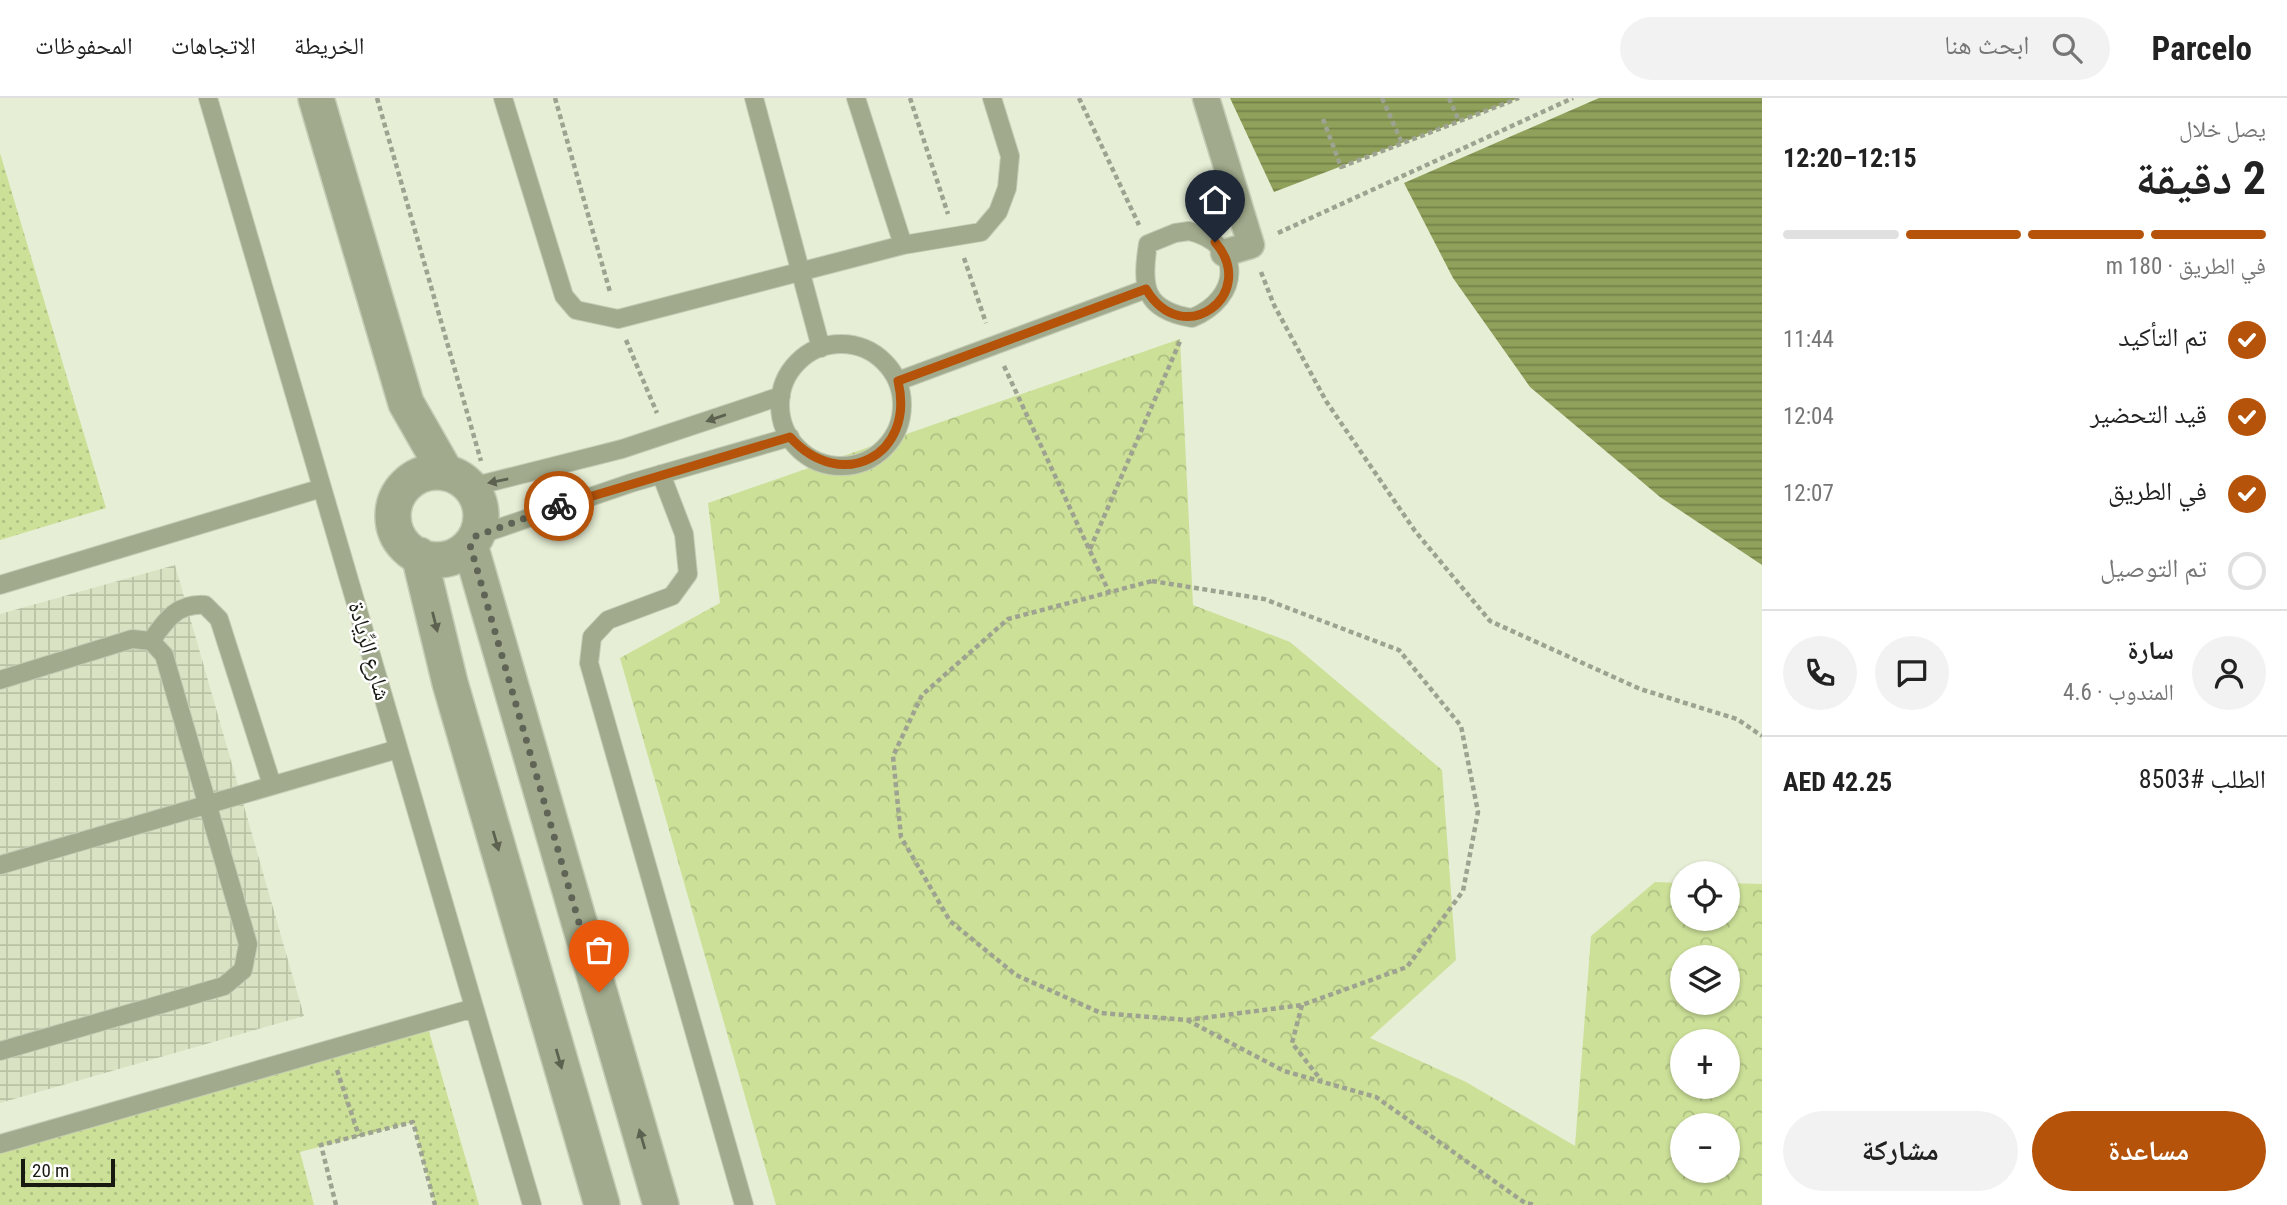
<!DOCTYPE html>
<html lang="ar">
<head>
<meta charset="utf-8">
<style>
  :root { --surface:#fff; --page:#f2f2f2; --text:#222; --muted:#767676; --line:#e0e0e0; --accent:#b45309 }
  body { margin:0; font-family:"Roboto Condensed","Noto Naskh Arabic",sans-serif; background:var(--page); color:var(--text); direction:rtl; height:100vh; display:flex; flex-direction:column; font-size:26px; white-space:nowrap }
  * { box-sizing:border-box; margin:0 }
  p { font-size:23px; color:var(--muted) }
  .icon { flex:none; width:38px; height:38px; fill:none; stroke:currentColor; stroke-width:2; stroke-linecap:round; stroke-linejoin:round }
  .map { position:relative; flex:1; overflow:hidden; direction:ltr }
  .drawer { display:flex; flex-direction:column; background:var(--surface); width:525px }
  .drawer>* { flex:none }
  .buttons { position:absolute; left:1670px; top:763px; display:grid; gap:14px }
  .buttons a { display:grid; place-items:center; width:70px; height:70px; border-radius:50%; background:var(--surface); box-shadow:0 2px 5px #0004; font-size:35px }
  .scale { position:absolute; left:21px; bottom:18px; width:94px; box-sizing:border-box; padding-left:7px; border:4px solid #181a12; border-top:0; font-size:19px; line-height:24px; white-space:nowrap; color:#181a12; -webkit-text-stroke:5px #fff; paint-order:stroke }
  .pin { position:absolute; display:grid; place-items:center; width:60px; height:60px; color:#fff; margin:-72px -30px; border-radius:50% 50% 50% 0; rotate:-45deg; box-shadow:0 0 7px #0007 }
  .pin .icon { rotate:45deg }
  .courier { position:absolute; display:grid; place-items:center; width:70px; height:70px; margin:-35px; border:5px solid #b45309; border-radius:50%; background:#fff; color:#222; box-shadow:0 2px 9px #0007 }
  .overview em { font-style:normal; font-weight:700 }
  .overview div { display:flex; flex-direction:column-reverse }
  .overview { display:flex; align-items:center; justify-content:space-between; height:119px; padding:0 21px }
  h1 { font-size:46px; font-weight:700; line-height:52px }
  .bar { display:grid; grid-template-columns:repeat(4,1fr); gap:10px 7px; align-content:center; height:84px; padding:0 21px }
  .bar i { height:9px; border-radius:5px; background:var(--line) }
  .bar .current { background:var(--accent) }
  .bar p { grid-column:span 4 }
  .line { display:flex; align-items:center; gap:18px; padding:0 21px; border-top:2px solid var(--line) }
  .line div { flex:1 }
  .round { display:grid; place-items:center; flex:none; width:74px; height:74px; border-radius:37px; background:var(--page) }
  ol { padding:0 21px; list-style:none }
  li { display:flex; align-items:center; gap:21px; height:77px }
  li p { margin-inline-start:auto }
  li .icon { padding:7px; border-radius:50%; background:var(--accent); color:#fff; stroke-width:4 }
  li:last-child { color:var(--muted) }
  li i { width:38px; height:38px; border:4px solid var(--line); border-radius:50% }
  .primary-button { display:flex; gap:14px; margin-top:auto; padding:14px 21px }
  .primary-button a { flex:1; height:80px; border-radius:42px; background:var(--accent); color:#fff; font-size:28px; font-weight:700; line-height:80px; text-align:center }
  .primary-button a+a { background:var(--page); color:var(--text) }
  header { display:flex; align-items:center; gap:42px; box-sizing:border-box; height:98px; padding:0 35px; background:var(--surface); border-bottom:2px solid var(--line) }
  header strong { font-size:33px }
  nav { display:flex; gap:38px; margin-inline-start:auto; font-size:24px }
  .search { width:490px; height:63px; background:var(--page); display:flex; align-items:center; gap:18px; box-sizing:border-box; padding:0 24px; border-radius:38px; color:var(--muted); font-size:26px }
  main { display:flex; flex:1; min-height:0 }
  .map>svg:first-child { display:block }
</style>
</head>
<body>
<header>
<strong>Parcelo</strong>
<div class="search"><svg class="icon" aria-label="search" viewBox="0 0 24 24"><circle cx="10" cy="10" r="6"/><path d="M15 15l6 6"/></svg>ابحث هنا</div>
<nav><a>الخريطة</a><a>الاتجاهات</a><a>المحفوظات</a></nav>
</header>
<main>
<section class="drawer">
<div class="overview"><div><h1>2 دقيقة</h1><p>يصل خلال</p></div><em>12:15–12:20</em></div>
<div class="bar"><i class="current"></i><i class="current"></i><i class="current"></i><i></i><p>في الطريق · 180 m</p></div>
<ol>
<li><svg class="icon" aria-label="check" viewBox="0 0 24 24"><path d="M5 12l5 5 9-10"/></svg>تم التأكيد<p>11:44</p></li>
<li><svg class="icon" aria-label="check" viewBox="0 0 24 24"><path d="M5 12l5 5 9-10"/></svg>قيد التحضير<p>12:04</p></li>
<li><svg class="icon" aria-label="check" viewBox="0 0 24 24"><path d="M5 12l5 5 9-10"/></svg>في الطريق<p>12:07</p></li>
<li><i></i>تم التوصيل</li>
</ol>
<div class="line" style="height:126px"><a class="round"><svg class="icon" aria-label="person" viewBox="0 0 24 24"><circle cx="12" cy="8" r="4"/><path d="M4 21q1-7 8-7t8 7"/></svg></a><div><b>سارة</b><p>المندوب · 4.6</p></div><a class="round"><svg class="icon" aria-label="chat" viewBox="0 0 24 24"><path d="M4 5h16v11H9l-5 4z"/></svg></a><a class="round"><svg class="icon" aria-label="phone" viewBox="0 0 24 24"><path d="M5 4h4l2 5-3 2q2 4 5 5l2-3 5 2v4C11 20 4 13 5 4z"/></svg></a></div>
<div class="line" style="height:91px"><div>الطلب #8503</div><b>AED 42.25</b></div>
<div class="primary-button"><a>مساعدة</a><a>مشاركة</a></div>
</section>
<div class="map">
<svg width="1762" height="1107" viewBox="0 0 1762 1107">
  <defs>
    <pattern id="industrial-grid" width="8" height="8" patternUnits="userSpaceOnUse" patternTransform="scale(1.75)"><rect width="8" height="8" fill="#d9e3c3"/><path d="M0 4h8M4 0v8" fill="none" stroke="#bac2a6"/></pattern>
    <pattern id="forest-crowns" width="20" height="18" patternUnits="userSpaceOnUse" patternTransform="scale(1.75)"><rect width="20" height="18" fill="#cce098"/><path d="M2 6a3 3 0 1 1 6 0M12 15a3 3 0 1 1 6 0" fill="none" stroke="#aec082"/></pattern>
    <pattern id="garden-dots" width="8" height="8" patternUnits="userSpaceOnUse" patternTransform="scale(1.75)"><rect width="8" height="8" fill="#cce098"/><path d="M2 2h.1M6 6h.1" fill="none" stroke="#aec082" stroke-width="1.8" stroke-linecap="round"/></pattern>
    <pattern id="water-rules" width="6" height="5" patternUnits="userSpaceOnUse" patternTransform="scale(1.75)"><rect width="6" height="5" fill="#8fa15a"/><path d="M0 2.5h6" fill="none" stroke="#748249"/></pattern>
  </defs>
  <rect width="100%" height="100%" fill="#e6eed5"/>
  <path fill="url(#industrial-grid)" d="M 175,467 L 304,918 L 0,1005 L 0,516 Z"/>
  <path fill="url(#forest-crowns)" fill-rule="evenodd" d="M 1180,241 L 1193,507 L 1290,544 L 1442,672 L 1456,862 L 1370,940 L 1466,984 L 1575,1048 L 1591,838 L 1655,784 L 1682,785 L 1682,821 L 1727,821 L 1727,785 L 1762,786 L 1762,1107 L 776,1107 L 620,560 L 720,505 L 708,405 ZM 1682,859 L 1727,859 L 1727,905 L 1682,905 ZM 1682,943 L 1727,943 L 1727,989 L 1682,989 ZM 1682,1027 L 1727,1027 L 1727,1073 L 1682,1073 Z"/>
  <path fill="url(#garden-dots)" d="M 0,55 L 106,410 L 0,442 Z
    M 426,923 L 479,1107 L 435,1107 L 413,1024 L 300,1054 L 314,1107 L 0,1107 L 0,1046 Z"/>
  <path fill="url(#water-rules)" d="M 1230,0 L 1519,0 L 1274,94 Z
    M 1599,0 L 1762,0 L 1762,467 L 1660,399 L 1530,289 L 1453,180 L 1404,85 Z"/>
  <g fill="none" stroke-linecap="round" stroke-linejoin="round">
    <g stroke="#c5ccb6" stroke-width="20">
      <path id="service" d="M 208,0 L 532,1107
        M 503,0 L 564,198 L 576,212 L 618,221 L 903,147 L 981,134 L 998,114 L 1007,90 L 1010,58 L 992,0
        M 754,0 L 821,250
        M 856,0 L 903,147
        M 1189,133 C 1244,146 1241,200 1192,220 C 1144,212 1141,189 1148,146 L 1175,135 Z
        M780 307a61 61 0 1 1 122 0a61 61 0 1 1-122 0Z
        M 898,283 L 1146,191
        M 661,376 L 684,436 L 688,476 L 672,498 L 608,522 L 592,539 L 589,565 L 744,1107
        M 471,389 L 622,351 L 781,298
        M 476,438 L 631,385 L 790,339
        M 0,487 L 322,390
        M 151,543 C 166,522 177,505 205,507 L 219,521 L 272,687
        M 0,582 L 132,541 L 151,543 L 164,557 L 248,846 L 243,872 L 224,888 L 0,953
        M 0,767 L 398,651
        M 0,1046 L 474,910"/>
    </g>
    <g stroke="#c5ccb6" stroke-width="29">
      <path id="pedestrian" d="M 1206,0 L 1251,147 L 1224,155"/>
    </g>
    <g stroke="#c5ccb6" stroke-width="38">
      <path id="minor" d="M 316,0 L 406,305 L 446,375
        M393 418a44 44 0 1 1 88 0a44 44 0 1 1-88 0Z
        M 470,447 L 661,1107
        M 419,457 L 450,585 L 602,1107"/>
    </g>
    <path stroke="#9da390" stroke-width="4.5" stroke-dasharray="5 3.5" stroke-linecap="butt" d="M 377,0 L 481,363
      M 555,0 L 610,194
      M 910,0 L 948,116
      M 1079,0 L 1139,127
      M 1382,0 L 1402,45
      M 1449,0 L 1459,23
      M 1323,21 L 1341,69 L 1519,0
      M 1278,135 L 1573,0
      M 964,160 L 986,225
      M 1261,174 L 1274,207 L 1326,303 L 1415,433 L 1490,523 L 1640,591 L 1737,621 L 1762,638
      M 626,242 L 657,315
      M 1004,268 L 1109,494
      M 1090,451 L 1181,241
      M 1152,483 L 1264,501 L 1399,552 L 1461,628 L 1478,714 L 1463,793 L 1407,869 L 1302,907 L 1187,922 L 1101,915 L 1016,877 L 950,823 L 901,739 L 893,658 L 922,597 L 1008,521 Z
      M 1302,907 L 1292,945 L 1321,982
      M 1187,922 L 1284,973 L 1376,999 L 1525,1105 L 1535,1107
      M 337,972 L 359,1038
      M 336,1107 L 321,1047 L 413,1024 L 435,1107"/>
    <use href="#service" stroke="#a1aa8c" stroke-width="18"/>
    <use href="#pedestrian" stroke="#a1aa8c" stroke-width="26"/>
    <use href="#minor" stroke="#a1aa8c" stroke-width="35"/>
  </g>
  <defs><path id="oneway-solid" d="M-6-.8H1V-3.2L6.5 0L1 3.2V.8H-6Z" transform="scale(1.75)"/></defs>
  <g fill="#5c624f">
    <use href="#oneway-solid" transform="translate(716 320) rotate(161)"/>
    <use href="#oneway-solid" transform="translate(498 383) rotate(168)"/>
    <use href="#oneway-solid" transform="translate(435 524) rotate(76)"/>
    <use href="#oneway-solid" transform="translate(496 743) rotate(74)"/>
    <use href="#oneway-solid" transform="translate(559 961) rotate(74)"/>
    <use href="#oneway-solid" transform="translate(642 1041) rotate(-106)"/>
  </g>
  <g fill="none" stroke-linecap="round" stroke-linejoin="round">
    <path stroke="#606456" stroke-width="7" stroke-dasharray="0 12.6" d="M 559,408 L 476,438 L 470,447 L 599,894"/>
    <path stroke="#b45309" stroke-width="9" d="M 559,408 L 790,339 C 841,396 916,358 898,283 L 1146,191 C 1183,254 1260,196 1215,144"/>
  </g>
  <g text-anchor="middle" stroke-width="5" stroke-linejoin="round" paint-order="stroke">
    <g font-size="23" fill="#181a12" stroke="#fff">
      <text transform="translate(370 553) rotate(74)" y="8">شارع الرِّيادة</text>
    </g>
  </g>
</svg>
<div class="buttons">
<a><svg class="icon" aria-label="locate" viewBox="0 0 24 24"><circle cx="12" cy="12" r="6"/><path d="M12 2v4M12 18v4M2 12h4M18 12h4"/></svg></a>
<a><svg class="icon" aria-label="layers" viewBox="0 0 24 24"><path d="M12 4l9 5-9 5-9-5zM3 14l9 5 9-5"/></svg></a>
<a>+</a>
<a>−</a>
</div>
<div class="scale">20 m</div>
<div class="pin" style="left:599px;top:894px;background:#ea580c"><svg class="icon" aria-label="bag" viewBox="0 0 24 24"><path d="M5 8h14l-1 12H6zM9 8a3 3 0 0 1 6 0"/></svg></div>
<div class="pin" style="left:1215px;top:144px;background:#1f2937"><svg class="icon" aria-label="home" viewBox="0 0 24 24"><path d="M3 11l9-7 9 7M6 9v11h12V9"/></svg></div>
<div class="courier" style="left:559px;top:408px"><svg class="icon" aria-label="bike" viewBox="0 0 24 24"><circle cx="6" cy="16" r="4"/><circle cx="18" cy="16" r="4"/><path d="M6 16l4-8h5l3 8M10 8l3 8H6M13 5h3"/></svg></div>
</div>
</main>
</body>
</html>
